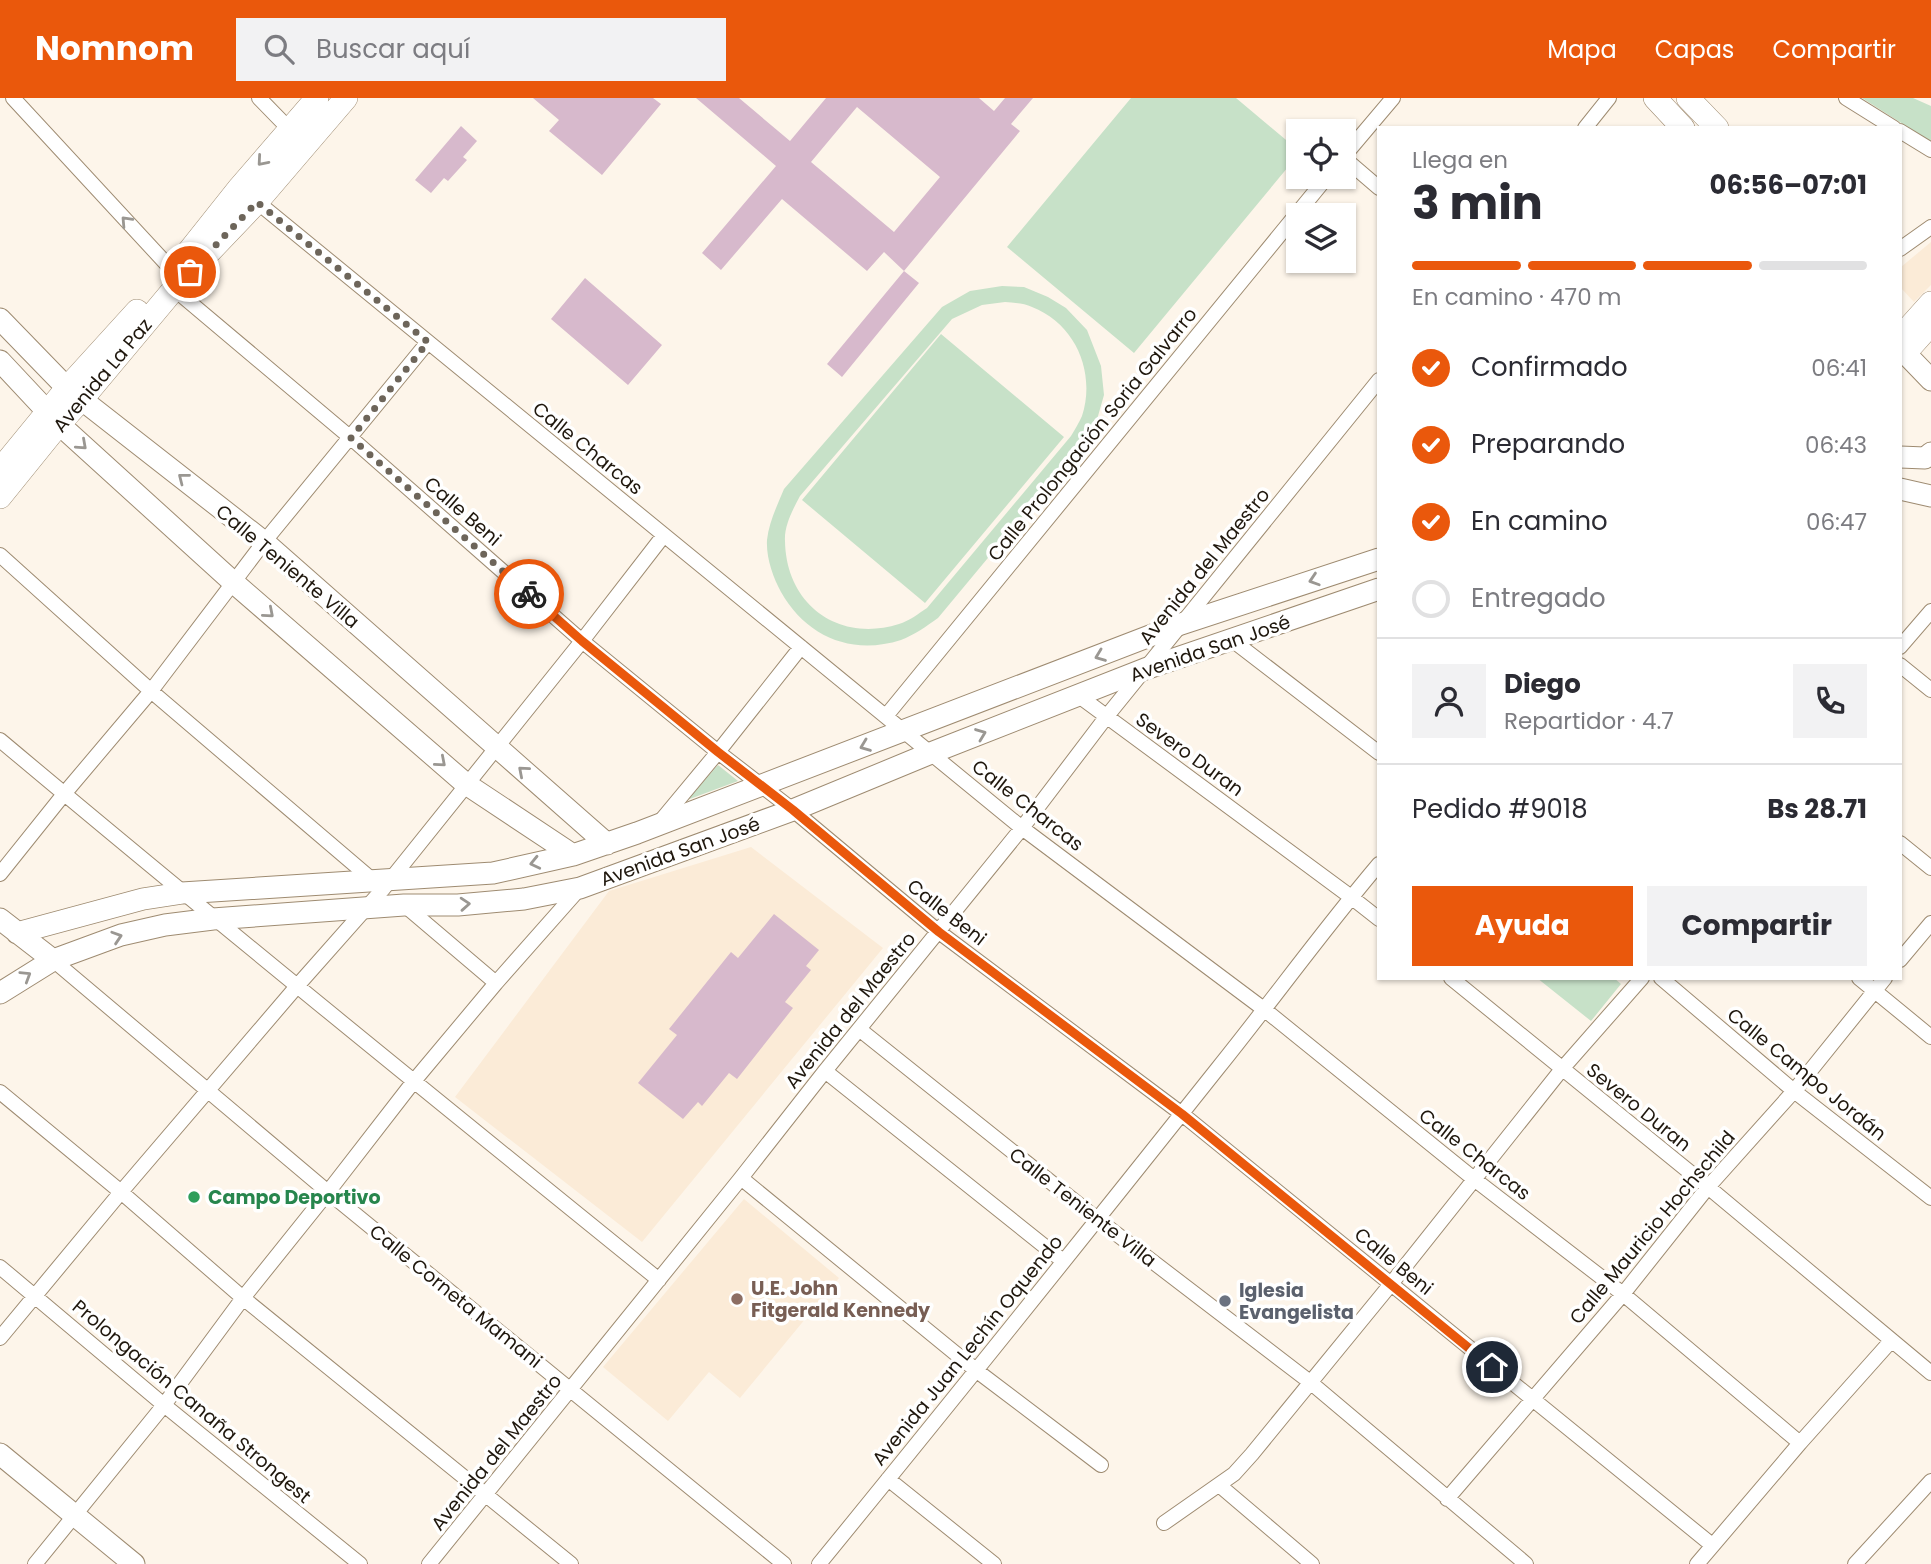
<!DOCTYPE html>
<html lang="es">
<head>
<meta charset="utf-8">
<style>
  :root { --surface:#fff; --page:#f2f2f3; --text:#2b2b33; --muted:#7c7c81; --line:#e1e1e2; --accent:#ea580c }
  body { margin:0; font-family:Poppins,sans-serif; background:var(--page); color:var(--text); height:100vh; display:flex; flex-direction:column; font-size:26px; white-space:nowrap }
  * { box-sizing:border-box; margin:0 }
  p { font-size:23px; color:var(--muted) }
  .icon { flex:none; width:38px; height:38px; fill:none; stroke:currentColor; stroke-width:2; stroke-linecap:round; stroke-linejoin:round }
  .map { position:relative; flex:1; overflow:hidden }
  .panel { position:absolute; left:1377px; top:28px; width:525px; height:854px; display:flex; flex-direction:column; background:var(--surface); border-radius:0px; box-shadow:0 2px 5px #0004 }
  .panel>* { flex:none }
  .tools { position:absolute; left:1286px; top:21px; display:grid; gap:14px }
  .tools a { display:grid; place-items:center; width:70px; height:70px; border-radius:0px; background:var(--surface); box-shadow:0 2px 5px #0004; font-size:35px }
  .pin { position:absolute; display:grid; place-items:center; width:60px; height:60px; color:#fff; margin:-30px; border:4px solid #fff; border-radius:50%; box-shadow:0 2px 7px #0007 }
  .courier { position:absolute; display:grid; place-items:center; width:70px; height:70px; margin:-35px; border:5px solid #ea580c; border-radius:50%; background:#fff; color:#222; box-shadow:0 2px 9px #0007 }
  .summary em { font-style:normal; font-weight:700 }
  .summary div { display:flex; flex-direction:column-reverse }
  .summary { display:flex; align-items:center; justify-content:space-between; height:119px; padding:0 35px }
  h1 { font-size:46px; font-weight:700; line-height:52px }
  .bar { display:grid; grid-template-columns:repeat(4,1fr); gap:10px 7px; align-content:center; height:84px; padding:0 35px }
  .bar i { height:9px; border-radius:5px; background:var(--line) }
  .bar .current { background:var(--accent) }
  .bar p { grid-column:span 4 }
  .line { display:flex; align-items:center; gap:18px; padding:0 35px; border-top:2px solid var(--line) }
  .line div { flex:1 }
  .round { display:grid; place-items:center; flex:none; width:74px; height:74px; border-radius:0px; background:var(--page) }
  ol { padding:0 35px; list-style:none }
  li { display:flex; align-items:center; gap:21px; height:77px }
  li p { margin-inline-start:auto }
  li .icon { padding:7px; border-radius:50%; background:var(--accent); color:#fff; stroke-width:4 }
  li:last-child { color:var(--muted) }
  li i { width:38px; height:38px; border:4px solid var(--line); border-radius:50% }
  .action { display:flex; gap:14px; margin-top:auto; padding:14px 35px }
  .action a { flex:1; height:80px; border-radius:0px; background:var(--accent); color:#fff; font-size:28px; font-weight:700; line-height:80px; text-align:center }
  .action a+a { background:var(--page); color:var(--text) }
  header { display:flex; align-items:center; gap:42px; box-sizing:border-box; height:98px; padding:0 35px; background:var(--accent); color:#fff }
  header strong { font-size:33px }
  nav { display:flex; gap:38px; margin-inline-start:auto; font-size:24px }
  .search { width:490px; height:63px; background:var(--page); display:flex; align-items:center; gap:18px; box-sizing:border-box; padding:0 24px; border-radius:0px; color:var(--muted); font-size:26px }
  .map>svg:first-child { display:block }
</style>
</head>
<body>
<header>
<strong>Nomnom</strong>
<div class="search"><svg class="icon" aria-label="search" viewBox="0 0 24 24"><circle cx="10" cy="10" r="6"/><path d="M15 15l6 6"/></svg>Buscar aquí</div>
<nav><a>Mapa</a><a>Capas</a><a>Compartir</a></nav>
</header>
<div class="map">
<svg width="1931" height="1466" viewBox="0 0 1931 1466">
  <rect width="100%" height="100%" fill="#fdf5ea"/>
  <path fill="#fbebd7" d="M 1931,144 L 1931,187 L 1914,204 L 1901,190 L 1901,169 Z
    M 751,749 L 883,850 L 642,1144 L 455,999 L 609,793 Z
    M 744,1101 L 839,1180 L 740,1300 L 709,1274 L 668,1323 L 603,1269 Z"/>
  <path fill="#c7e1c8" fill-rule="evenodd" d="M 1131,0 L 1236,0 L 1298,52 L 1298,57 L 1134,255 L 1007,149 Z
    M 1862,0 L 1913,0 L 1931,8 L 1931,44 Z
    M 1002,188 L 1024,189 L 1048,199 L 1066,210 L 1087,232 L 1101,268 L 1104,297 L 1096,325 L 1080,349 L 938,520 C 927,528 914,537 901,542 C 851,558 806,538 781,494 C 773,479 766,460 767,442 C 769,424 777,408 784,391 L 942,209 L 970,193 ZM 1005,204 C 1014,205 1024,205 1032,209 C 1076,226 1096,275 1082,318 C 1079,325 1075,331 1071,338 L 927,510 C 918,516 909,523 899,526 C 839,545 786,507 785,443 C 784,428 793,411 800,398 L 952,221 L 982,207 Z
    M 941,236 L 1064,339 L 925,505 L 802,402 Z
    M 718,667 L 738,683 L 687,702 Z
    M 1537,880 L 1614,880 L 1621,886 L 1591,923 Z"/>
  <path fill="#d7b9cc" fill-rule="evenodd" d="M 533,0 L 653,0 L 661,6 L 602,77 L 549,33 L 559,22 Z
    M 696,0 L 739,0 L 790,43 L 826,0 L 979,0 L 994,13 L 1005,0 L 1033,0 L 1011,26 L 1020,33 L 904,173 L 884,154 L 867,173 L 782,101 L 721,172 L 702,155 L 776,68 ZM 857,9 L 940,79 L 894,134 L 811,64 Z
    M 461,28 L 477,43 L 463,59 L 467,62 L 448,83 L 444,80 L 431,95 L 415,82 Z
    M 904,173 L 919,185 L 842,279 L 827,266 Z
    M 585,180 L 662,247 L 628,287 L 551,221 Z
    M 774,816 L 819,852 L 806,868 L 811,872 L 785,904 L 793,910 L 737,981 L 729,975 L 702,1008 L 698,1004 L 683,1021 L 638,985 L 677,937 L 669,931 L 731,854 L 738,860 Z"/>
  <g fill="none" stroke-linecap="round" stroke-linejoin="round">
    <g stroke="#9e8b71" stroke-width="16">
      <path id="street" d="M 13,0 L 173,173
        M 259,0 L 295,37
        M 1846,0 L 1894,30
        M 1585,30 L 1609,0
        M 1900,33 L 1931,52
        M 1344,58 L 1393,0
        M 1344,60 L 1379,90
        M 251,99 L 1022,730 L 1265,912 L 1474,1081 L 1623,1196 L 1800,1345
        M 1900,151 L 1931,129
        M 174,191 L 351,340 L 582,543 L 718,654 L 793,712 L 939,834 L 1182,1016 L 1712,1447
        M 0,457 L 151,593 L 376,785
        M 1232,542 L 1379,655
        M 1900,549 L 1931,513
        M 1900,567 L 1931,592
        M 1079,598 L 1351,799 L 1379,821
        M 886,618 L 1327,79
        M 0,642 C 218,825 438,1003 659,1182
        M 659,725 L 718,654 L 801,549
        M 1900,745 L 1931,770
        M 0,776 L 64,696 L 151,593 L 264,444 L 428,244
        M 403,806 L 496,885
        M 53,862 L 328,1094 L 784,1466
        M 1900,862 L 1931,825
        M 1451,880 L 1708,1089 L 1931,1275
        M 1661,880 L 1794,993 L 1931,1100
        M 1859,880 L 1931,939
        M 859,931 L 1097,1121 L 1310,1284 L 1526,1466
        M 825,973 L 1063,1163
        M 0,994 L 121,1094 L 243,1200 L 571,1466
        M 741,1080 L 977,1273 L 1101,1367
        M 0,1169 L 164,1307 L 360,1466
        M 0,1240 L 121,1094 L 298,887 L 383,791 L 582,543 L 664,437
        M 888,1381 L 994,1466
        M 1219,1387 L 1312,1466
        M 1447,1401 L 1623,1196 L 1708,1089 L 1794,993 L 1885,880
        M 1164,1425 L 1234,1376 L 1252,1356 L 1391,1186 L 1562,971 L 1642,880
        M 35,1466 L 164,1307 L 243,1200 L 328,1094 L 414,983 L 496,885 L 580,790
        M 429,1466 L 741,1080 L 825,973 L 1022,730 L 1107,618 L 1379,282
        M 819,1466 C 953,1302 1086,1136 1218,970 C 1272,903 1323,832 1379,766
        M 1697,1466 L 1800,1345 L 1891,1243
        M 1855,1466 L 1931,1383"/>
    </g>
    <g stroke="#9e8b71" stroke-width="23">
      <path id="secondary" d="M 0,221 L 67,290 L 264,444 L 607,746
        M 1905,255 L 1931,282
        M 0,263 L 59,326 L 233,484 L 466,686 L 573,757
        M 1900,359 L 1925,360 L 1931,355
        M 1900,391 L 1931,398
        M 0,821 L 53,862
        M 17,835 L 143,801 L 182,795 L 493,775 L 573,757 L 637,735 L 1181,526 L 1379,461
        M 0,895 L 53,862 L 121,837 L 165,827 L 213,821 L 404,807 L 458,807 L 524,801 L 580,790 L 793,712 L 931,655 L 1145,571 L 1379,491
        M 0,1356 L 134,1466"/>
    </g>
    <g stroke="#9e8b71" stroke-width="24">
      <path id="primary" d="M 1655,0 L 1683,30
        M 1688,0 L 1717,30
        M 174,172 L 240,89 L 317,0
        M 1905,234 L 1931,205
        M 1900,251 L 1905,255 L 1931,226
        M 0,372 L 67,290 L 137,213
        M 0,399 L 59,326 L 82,301 L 174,191 L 257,104 L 346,0"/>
    </g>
    <use href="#street" stroke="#fff" stroke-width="14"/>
    <use href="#secondary" stroke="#fff" stroke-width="21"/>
    <use href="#primary" stroke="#fff" stroke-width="23"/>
  </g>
  <defs><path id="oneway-chevron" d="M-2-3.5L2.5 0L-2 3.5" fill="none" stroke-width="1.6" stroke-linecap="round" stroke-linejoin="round" transform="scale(1.75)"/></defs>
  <g stroke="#9a9792">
    <use href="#oneway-chevron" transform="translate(262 63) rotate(131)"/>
    <use href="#oneway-chevron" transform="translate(126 123) rotate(-133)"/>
    <use href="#oneway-chevron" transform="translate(82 347) rotate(42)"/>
    <use href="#oneway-chevron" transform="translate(183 380) rotate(-142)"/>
    <use href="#oneway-chevron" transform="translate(1314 482) rotate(162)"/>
    <use href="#oneway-chevron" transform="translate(269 515) rotate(41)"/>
    <use href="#oneway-chevron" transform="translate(1100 558) rotate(159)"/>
    <use href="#oneway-chevron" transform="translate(981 636) rotate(-21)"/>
    <use href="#oneway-chevron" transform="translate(865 648) rotate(159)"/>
    <use href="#oneway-chevron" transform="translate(441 664) rotate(41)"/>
    <use href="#oneway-chevron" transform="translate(523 673) rotate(-139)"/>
    <use href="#oneway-chevron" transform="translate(535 765) rotate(167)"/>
    <use href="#oneway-chevron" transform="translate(465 806) rotate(-4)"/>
    <use href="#oneway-chevron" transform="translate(117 839) rotate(-18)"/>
    <use href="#oneway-chevron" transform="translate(26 878) rotate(-32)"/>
  </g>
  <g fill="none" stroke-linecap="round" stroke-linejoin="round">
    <path stroke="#6d655a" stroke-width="7" stroke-dasharray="0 12.6" d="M 190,174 L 257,104 L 428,244 L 351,340 L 529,496"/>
    <path stroke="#ea580c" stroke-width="9" d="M 529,496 L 582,543 L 718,654 L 793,712 L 939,834 L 1182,1016 L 1492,1269"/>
  </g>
  <circle fill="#2e9e5b" stroke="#fff" stroke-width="2.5" cx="194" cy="1099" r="7"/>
  <circle fill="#8d6e63" stroke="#fff" stroke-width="2.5" cx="737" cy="1201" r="7"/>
  <circle fill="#6b7280" stroke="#fff" stroke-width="2.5" cx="1225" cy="1203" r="7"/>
  <g text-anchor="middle" stroke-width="7" stroke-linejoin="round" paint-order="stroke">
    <g font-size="19" fill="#1f170d" stroke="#fff">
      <text transform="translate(102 277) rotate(-50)" y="7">Avenida La Paz</text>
      <text transform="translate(1092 336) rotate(-51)" y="7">Calle Prolongación Soria Galvarro</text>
      <text transform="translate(588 350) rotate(39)" y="7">Calle Charcas</text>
      <text transform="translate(463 413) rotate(41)" y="7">Calle Beni</text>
      <text transform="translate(288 468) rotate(40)" y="7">Calle Teniente Villa</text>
      <text transform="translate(1204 468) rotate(-51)" y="7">Avenida del Maestro</text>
      <text transform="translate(1210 550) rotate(-19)" y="7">Avenida San José</text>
      <text transform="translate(1190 656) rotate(36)" y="7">Severo Duran</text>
      <text transform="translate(1028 707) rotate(38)" y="7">Calle Charcas</text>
      <text transform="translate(680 753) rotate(-20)" y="7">Avenida San José</text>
      <text transform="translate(947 814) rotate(38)" y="7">Calle Beni</text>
      <text transform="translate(850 912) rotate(-51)" y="7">Avenida del Maestro</text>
      <text transform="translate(1807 976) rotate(39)" y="7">Calle Campo Jordán</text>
      <text transform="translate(1639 1009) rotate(39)" y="7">Severo Duran</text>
      <text transform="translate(1475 1056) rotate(38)" y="7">Calle Charcas</text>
      <text transform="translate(1083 1109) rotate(38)" y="7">Calle Teniente Villa</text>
      <text transform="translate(1652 1129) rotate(-50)" y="7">Calle Mauricio Hochschild</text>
      <text transform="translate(1394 1163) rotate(39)" y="7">Calle Beni</text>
      <text transform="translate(456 1198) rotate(39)" y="7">Calle Corneta Mamani</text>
      <text transform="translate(967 1252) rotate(-51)" y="7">Avenida Juan Lechín Oquendo</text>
      <text transform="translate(192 1303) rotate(40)" y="7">Prolongación Canaña Strongest</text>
      <text transform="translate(496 1354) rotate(-51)" y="7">Avenida del Maestro</text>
    </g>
    <g font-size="19" font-weight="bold" fill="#27864d" stroke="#fff" text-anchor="start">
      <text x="208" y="1106">Campo Deportivo</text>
    </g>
    <g font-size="19" font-weight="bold" fill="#785e54" stroke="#fff" text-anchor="start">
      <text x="751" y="1197">U.E. John<tspan x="751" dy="22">Fitgerald Kennedy</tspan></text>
    </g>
    <g font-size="19" font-weight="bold" fill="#5b616d" stroke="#fff" text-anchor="start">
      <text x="1239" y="1199">Iglesia<tspan x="1239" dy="22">Evangelista</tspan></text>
    </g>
  </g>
</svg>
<div class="tools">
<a><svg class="icon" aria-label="locate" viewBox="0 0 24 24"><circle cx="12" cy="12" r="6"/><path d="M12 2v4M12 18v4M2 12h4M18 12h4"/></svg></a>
<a><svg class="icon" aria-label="layers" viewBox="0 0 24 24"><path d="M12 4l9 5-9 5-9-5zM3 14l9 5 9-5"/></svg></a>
</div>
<div class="pin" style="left:190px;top:174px;background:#ea580c"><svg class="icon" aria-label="bag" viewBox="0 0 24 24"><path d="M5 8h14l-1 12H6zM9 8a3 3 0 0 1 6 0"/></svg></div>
<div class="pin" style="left:1492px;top:1269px;background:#1f2937"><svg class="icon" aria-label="home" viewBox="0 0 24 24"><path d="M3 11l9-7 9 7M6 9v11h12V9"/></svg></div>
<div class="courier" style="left:529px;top:496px"><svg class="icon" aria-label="bike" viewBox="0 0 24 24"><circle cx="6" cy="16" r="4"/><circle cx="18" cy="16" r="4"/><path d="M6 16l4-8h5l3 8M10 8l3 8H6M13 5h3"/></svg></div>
<section class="panel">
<div class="summary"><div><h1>3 min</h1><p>Llega en</p></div><em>06:56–07:01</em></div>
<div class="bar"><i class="current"></i><i class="current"></i><i class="current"></i><i></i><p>En camino · 470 m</p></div>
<ol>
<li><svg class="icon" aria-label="check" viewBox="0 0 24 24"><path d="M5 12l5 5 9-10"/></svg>Confirmado<p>06:41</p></li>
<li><svg class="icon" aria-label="check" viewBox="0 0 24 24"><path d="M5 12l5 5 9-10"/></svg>Preparando<p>06:43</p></li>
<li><svg class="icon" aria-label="check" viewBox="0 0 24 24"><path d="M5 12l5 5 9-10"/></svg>En camino<p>06:47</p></li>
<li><i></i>Entregado</li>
</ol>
<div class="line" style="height:126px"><a class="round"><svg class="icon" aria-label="person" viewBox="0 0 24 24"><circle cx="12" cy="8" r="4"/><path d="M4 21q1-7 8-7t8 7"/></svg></a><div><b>Diego</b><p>Repartidor · 4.7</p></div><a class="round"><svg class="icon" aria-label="phone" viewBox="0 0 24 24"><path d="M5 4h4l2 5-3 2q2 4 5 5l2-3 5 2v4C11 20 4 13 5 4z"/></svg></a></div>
<div class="line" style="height:91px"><div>Pedido #9018</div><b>Bs 28.71</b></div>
<div class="action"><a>Ayuda</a><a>Compartir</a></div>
</section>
</div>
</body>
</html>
